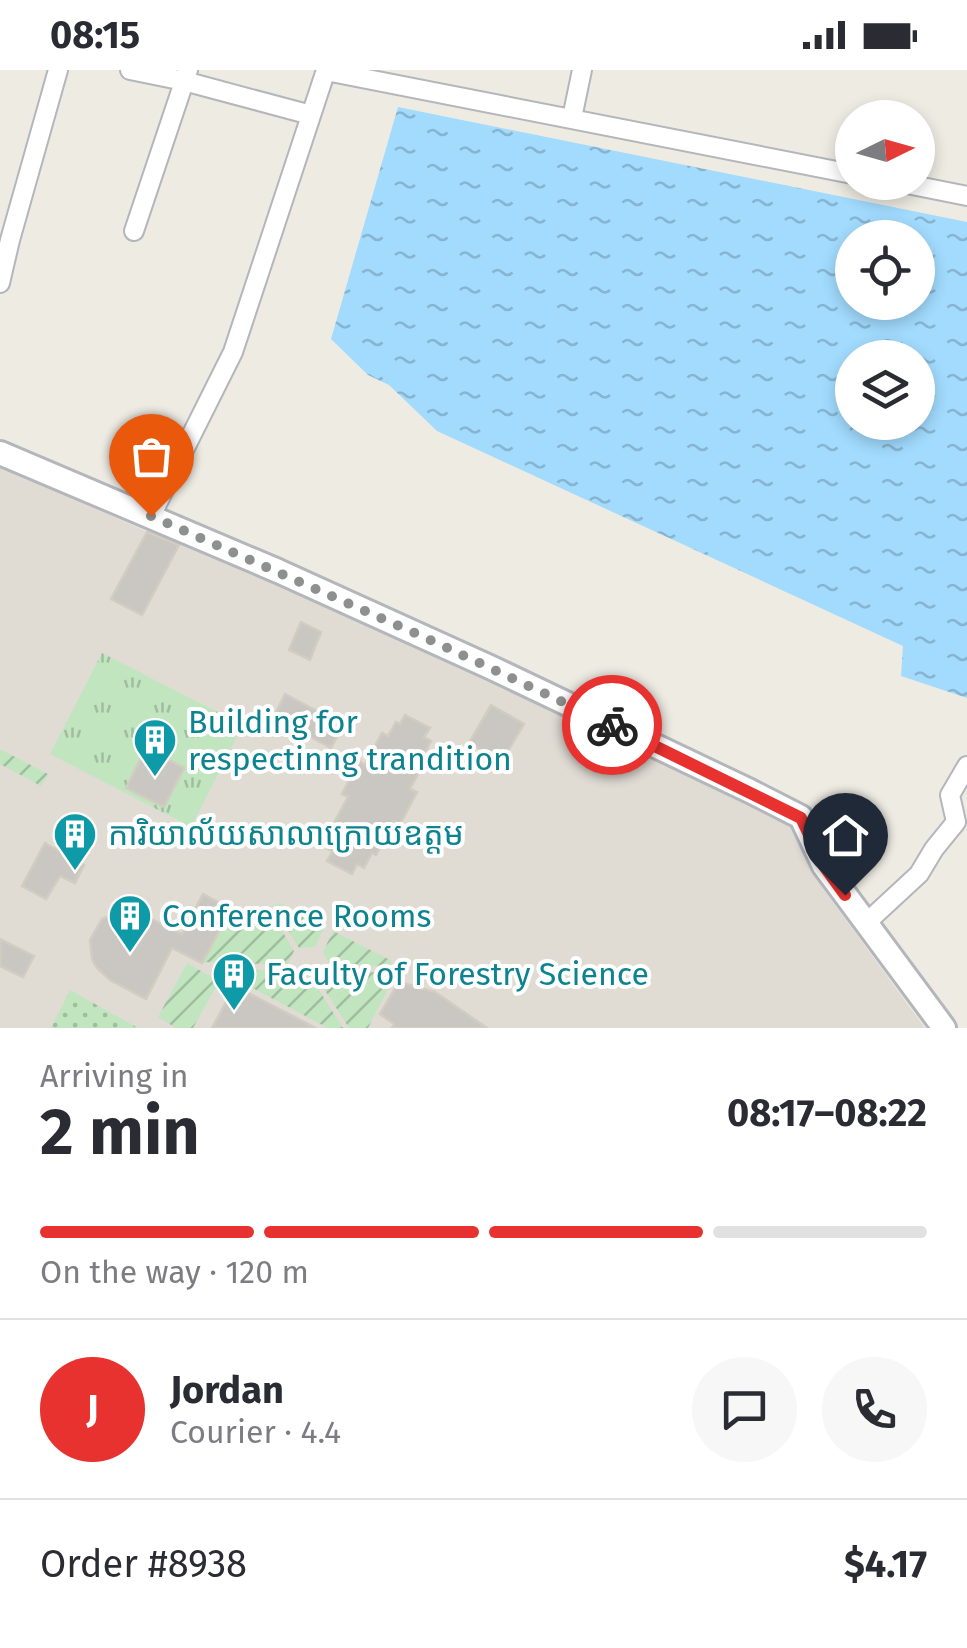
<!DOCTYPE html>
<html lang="en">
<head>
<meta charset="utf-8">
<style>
  :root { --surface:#fff; --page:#f7f7f7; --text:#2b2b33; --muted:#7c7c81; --line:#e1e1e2; --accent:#e8322f }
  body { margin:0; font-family:"Fira Sans","Noto Sans Khmer",sans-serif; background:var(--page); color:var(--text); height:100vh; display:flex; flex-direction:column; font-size:38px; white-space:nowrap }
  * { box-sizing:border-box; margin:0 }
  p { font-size:32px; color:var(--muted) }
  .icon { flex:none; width:55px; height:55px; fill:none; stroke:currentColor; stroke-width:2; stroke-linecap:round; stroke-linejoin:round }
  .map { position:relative; height:958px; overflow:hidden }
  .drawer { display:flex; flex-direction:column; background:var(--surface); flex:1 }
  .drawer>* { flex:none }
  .needle { width:65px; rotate:85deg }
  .controls { position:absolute; left:835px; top:30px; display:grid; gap:20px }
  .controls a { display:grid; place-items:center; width:100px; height:100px; border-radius:50%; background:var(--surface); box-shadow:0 5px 15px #0003; font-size:50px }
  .pin { position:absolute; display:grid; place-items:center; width:85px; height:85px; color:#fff; margin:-102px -42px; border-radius:50% 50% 50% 0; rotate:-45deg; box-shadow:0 0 10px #0007 }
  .pin .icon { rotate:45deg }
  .courier { position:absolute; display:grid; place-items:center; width:100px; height:100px; margin:-50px; border:8px solid #e8322f; border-radius:50%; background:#fff; color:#222; box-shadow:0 2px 12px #0007 }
  .summary em { font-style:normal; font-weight:700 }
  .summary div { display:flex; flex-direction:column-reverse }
  .summary { display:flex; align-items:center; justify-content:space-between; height:170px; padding:0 40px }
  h1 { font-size:65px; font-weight:700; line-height:75px }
  .bar { display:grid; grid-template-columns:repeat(4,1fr); gap:15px 10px; align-content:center; height:120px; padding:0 40px }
  .bar i { height:12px; border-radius:8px; background:var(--line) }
  .bar .current { background:var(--accent) }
  .bar p { grid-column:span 4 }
  .line { display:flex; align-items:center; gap:25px; padding:0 40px; border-top:2px solid var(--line) }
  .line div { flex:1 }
  .round { display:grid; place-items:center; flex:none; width:105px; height:105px; border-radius:52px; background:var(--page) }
  .status { display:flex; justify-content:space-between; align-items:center; height:70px; padding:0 50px; background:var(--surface); direction:ltr }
  .status svg { height:28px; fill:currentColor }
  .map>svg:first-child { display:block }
</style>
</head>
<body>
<div class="status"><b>08:15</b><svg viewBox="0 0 49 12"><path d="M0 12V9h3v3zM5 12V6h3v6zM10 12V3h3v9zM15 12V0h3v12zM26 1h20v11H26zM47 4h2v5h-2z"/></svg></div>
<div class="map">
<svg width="967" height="958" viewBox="0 0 967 958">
  <defs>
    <pattern id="grass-dots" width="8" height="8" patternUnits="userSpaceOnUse" patternTransform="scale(2.5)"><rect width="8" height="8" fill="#c1e5bf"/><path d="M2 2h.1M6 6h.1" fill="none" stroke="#a0bd9f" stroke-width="1.8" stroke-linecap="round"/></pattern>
    <pattern id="park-tufts" width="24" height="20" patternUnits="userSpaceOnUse" patternTransform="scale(2.5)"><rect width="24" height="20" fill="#c1e5bf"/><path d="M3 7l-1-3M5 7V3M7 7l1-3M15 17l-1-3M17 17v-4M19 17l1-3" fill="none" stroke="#a0bd9f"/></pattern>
    <pattern id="garden-furrows" width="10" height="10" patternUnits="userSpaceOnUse" patternTransform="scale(2.5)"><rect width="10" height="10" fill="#c1e5bf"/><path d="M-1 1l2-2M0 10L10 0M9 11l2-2" fill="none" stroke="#a0bd9f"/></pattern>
    <pattern id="water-ripples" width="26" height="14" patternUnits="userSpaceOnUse" patternTransform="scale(2.5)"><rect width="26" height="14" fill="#a2dbfe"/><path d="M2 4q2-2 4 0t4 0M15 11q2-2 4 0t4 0" fill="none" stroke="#87b5d1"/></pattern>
  </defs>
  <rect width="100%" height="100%" fill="#eeebe3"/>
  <path fill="#e0dcd4" d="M 0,397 L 164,469 L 222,489 L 537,633 L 793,757 L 830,828 L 925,958 L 0,958 Z"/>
  <path fill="url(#grass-dots)" d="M 70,920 L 138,958 L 51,958 Z"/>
  <path fill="url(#park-tufts)" d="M 102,583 L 243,655 L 191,757 L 50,684 Z"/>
  <path fill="url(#garden-furrows)" d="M 0,679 L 48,704 L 41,716 L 0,694 Z
    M 279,833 L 325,857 L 315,877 L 299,878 L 273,836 Z
    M 231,839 L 254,843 L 269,839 L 294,881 L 287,895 L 203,892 Z
    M 333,861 L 392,891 L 389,897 L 329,893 L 323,882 Z
    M 187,893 L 219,911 L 193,958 L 176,958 L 158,947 Z
    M 215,898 L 287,901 C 292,915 302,921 317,917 L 343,958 L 328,958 Z
    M 329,900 L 385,903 L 380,911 L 390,915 L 368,958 L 349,958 L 321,914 Z"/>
  <path fill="url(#water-ripples)" fill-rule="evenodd" d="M 398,37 L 967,152 L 967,628 L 901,606 L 903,576 L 437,361 L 389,315 L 368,305 L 331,269 ZM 852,168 L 918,168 L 918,232 L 852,232 ZM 852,288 L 918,288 L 918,352 L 852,352 Z"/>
  <path fill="#cac7c2" stroke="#d2ccc1" stroke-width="2.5" d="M 147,462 L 179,475 L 142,545 L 111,529 Z
    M 301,552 L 321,562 L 310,590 L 289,580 Z
    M 285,624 L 343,655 L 331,678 L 274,647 Z
    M 491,635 L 524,654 L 502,691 L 469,673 Z
    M 405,645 L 430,658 L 424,667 L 431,671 L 424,685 L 427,687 L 410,719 L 417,722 L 400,754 L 394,751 L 376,785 L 372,783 L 364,798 L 357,794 L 352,804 L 327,791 L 333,781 L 328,779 L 336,764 L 330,760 L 348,727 L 342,724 L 359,691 L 365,695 L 382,663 L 388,666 L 396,652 L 400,654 Z
    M 146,678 L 184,698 L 164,737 L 126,718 Z
    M 45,773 L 84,795 L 75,813 L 60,806 L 46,829 L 22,816 Z
    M 203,824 L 231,839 L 202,893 L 172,878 L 146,929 L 110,910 L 97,898 L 92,889 L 90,870 L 102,849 L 123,840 L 133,840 L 182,864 Z
    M 0,869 L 34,886 L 23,907 L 0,896 Z
    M 399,912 L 435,922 L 487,958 L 392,958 L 394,954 L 380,944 Z
    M 235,916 L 256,927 L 316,958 L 212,958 Z"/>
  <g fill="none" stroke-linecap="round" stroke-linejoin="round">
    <g stroke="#b3b6ba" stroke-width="22">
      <path id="minor" d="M 130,0 L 184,11 L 311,45
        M 326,1 L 852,104
        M 572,48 L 582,0
        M 897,112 L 967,126
        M 134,161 L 188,0
        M 0,213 L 10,170 L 58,0
        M 151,446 L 233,282 L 326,0
        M 865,854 L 919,804 L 934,779 L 956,752 L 950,725 L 967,696"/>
    </g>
    <g stroke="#b3b6ba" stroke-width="28">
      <path id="tertiary" d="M 0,383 L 278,501 L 492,598 L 750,721 L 801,747 L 824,796 L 944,958"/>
    </g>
    <use href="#minor" stroke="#fff" stroke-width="18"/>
    <use href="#tertiary" stroke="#fff" stroke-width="22"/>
  </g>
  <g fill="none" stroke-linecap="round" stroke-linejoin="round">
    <path stroke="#8e9090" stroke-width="10" stroke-dasharray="0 18" d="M 151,446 L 426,568 L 612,655"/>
    <path stroke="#e8322f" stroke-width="12" d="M 612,655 L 801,748 L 824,796 L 845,825"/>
  </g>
  <defs>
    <g id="building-pin" transform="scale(2.25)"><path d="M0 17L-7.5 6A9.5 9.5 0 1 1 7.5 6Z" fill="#0f9aa8" stroke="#fff"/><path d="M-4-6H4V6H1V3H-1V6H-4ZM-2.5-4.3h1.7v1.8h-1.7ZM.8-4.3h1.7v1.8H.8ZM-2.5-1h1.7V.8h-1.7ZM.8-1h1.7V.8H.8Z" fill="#fff"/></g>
  </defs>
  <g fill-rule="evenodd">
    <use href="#building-pin" x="155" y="670"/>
    <use href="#building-pin" x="75" y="764"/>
    <use href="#building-pin" x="130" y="846"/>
    <use href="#building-pin" x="234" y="904"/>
  </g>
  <g text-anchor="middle" stroke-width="8" stroke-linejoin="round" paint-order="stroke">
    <g font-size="32" fill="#0d838f" stroke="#fff" text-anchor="start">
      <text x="188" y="663">Building for<tspan x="188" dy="37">respectinng trandition</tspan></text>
      <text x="108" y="775">ការិយាល័យសាលាក្រោយឧត្តម</text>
      <text x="162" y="857">Conference Rooms</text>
      <text x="266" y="915">Faculty of Forestry Science</text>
    </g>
  </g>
</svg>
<div class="controls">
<a><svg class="needle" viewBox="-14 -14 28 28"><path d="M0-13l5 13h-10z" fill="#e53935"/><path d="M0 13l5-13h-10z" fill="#7c7c81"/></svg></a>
<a><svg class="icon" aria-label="locate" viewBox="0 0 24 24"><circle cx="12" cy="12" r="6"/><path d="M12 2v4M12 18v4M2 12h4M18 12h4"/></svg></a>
<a><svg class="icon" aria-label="layers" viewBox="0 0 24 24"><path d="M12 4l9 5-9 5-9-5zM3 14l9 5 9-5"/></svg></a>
</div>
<div class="pin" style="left:151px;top:446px;background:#ea580c"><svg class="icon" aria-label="bag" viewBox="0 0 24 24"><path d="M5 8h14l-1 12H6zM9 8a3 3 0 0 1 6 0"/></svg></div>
<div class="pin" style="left:845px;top:825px;background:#1f2937"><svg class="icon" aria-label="home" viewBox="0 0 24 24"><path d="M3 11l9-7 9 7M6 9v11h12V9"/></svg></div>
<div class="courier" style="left:612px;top:655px"><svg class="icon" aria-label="bike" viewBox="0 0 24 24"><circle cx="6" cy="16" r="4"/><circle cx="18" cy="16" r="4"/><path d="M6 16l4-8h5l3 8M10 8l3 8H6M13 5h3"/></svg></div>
</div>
<section class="drawer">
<div class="summary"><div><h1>2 min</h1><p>Arriving in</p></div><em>08:17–08:22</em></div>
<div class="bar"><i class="current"></i><i class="current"></i><i class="current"></i><i></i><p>On the way · 120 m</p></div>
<div class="line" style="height:180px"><b class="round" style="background:var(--accent);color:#fff">J</b><div><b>Jordan</b><p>Courier · 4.4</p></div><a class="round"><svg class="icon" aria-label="chat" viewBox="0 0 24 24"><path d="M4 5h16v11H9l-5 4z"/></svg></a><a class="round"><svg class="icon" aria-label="phone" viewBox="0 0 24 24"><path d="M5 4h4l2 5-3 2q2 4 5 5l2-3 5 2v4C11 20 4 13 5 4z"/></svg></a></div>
<div class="line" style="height:130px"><div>Order #8938</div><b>$4.17</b></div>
</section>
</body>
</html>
